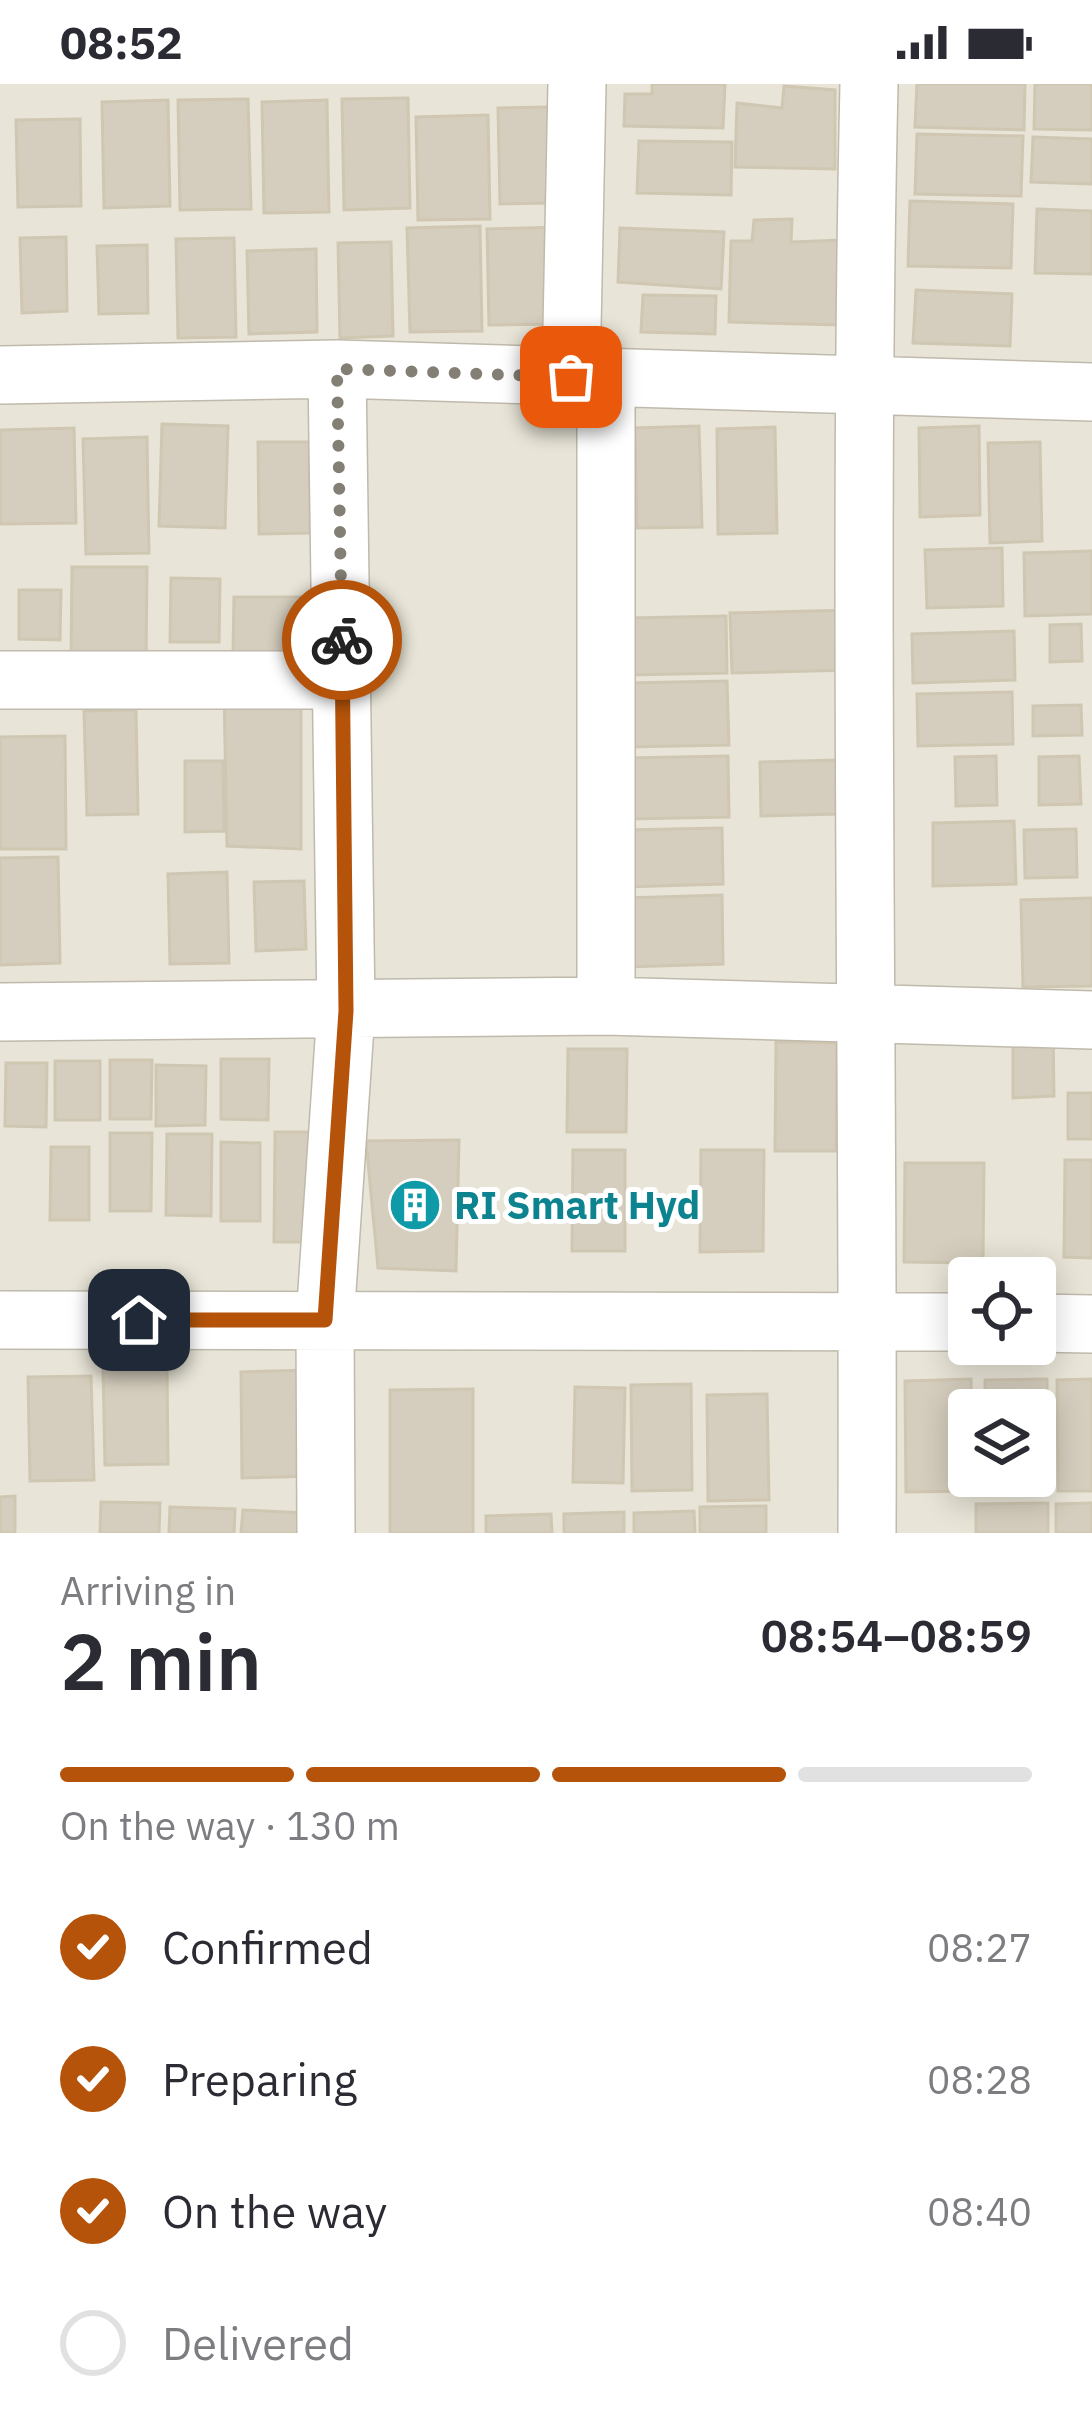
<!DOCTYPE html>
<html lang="en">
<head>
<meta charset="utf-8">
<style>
  :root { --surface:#fff; --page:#f2f2f3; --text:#2b2b33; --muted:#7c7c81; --line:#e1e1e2; --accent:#b45309 }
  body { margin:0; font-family:"IBM Plex Sans",sans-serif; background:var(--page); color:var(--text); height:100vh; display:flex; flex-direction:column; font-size:45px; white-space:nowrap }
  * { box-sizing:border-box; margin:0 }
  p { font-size:39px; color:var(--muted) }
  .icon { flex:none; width:66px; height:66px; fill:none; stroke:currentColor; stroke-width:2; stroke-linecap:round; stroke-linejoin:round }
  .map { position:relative; height:1449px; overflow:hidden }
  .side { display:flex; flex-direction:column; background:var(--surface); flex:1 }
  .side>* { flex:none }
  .fabs { position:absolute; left:948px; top:1173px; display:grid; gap:24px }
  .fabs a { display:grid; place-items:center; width:108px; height:108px; border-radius:12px; background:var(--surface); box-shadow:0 6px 30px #0003; font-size:60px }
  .pin { position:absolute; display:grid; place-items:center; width:102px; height:102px; color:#fff; margin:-51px; border-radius:24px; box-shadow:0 6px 18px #0006 }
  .courier { position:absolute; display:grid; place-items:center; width:120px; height:120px; margin:-60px; border:9px solid #b45309; border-radius:50%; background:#fff; color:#222; box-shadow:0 3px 15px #0007 }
  .summary em { font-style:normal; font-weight:600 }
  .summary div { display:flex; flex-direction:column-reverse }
  .summary { display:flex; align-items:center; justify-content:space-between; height:204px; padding:0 60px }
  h1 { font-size:78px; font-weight:600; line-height:90px }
  .bar { display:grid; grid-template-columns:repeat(4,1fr); gap:18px 12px; align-content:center; height:144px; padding:0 60px }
  .bar i { height:15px; border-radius:9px; background:var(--line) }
  .bar .selected { background:var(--accent) }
  .bar p { grid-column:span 4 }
  ol { padding:0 60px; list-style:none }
  li { display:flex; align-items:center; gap:36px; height:132px }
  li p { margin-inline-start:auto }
  li .icon { padding:12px; border-radius:50%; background:var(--accent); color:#fff; stroke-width:4 }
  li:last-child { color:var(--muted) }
  li i { width:66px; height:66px; border:6px solid var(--line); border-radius:50% }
  .status { display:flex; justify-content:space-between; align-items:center; height:84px; padding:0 60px; background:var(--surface); direction:ltr }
  .status svg { height:33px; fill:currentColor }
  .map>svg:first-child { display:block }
</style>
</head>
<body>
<div class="status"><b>08:52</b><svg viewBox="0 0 49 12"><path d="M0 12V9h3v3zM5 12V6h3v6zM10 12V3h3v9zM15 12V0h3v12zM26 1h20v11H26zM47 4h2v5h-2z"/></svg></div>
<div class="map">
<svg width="1092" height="1449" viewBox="0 0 1092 1449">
  <rect width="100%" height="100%" fill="#f4f1e9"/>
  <path fill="#e8e4d7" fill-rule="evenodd" d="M 0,0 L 1092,0 L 1092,1449 L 0,1449 ZM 969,1194 L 1035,1194 L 1035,1260 L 969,1260 ZM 969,1326 L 1035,1326 L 1035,1392 L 969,1392 Z"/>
  <path fill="#d5cebe" stroke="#d0c7b2" stroke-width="3" d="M 652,0 L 725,0 L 723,44 L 624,42 L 625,10 L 652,10 Z
    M 917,0 L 1025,0 L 1024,46 L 915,43 Z
    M 1035,0 L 1092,0 L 1092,46 L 1034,45 Z
    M 784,2 L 835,6 L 835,85 L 735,83 L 737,19 L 782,24 Z
    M 408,14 L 410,124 L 344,126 L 342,15 Z
    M 248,15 L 251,125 L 180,126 L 178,16 Z
    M 168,16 L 170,122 L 104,124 L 102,18 Z
    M 327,16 L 329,128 L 264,129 L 262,18 Z
    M 549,23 L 551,119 L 500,120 L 498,24 Z
    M 488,31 L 490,135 L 418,136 L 416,33 Z
    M 80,35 L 81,122 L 18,123 L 16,36 Z
    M 917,50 L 1023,52 L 1021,112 L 915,110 Z
    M 1033,53 L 1092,55 L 1092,100 L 1031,98 Z
    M 639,57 L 732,58 L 731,111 L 637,109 Z
    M 910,117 L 1013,120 L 1011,184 L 908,182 Z
    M 1037,125 L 1092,127 L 1092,190 L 1035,189 Z
    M 792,135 L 791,158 L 841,156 L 840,241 L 729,238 L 731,157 L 752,157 L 754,136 Z
    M 480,142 L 482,247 L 410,248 L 407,144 Z
    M 558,143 L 560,240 L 489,241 L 487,145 Z
    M 620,144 L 724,148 L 721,205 L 618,198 Z
    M 66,153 L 67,227 L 22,229 L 20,154 Z
    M 234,154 L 236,253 L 178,254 L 176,155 Z
    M 391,158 L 393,252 L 340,254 L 338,159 Z
    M 147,161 L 148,229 L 99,230 L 97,162 Z
    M 316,165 L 317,248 L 249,250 L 247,167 Z
    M 916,206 L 1012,210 L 1010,262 L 913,259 Z
    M 643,211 L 716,212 L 715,250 L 641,248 Z
    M 162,340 L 228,342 L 225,444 L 159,442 Z
    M 699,342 L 702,443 L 637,444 L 635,344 Z
    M 979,342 L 980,431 L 920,433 L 919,344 Z
    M 775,343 L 777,449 L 718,450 L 717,345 Z
    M 74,344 L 76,439 L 0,440 L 0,346 Z
    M 147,353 L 149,469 L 86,470 L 83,355 Z
    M 258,358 L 309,358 L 310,449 L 259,450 Z
    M 1040,358 L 1042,457 L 990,459 L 988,359 Z
    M 1002,464 L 1003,522 L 927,524 L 925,466 Z
    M 1092,467 L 1092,530 L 1025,532 L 1024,469 Z
    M 72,483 L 147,483 L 146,578 L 71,577 Z
    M 171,494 L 220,495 L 219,558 L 170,558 Z
    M 19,506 L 61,506 L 60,556 L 19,555 Z
    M 234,513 L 314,513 L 314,571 L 233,571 Z
    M 850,526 L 851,586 L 732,589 L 730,529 Z
    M 726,532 L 727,589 L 630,591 L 629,534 Z
    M 1081,540 L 1082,577 L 1050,578 L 1050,541 Z
    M 1014,547 L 1015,596 L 913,599 L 912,550 Z
    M 727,597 L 729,661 L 627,663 L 626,599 Z
    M 1012,608 L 1013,660 L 918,662 L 917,610 Z
    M 224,609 L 301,611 L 301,765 L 227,762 Z
    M 1081,621 L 1082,651 L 1033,652 L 1033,622 Z
    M 136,626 L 138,730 L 87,731 L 84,627 Z
    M 65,652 L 66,765 L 0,765 L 0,653 Z
    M 728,672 L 729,733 L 628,735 L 627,674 Z
    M 996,672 L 997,721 L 956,722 L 955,673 Z
    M 1079,672 L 1081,720 L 1039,721 L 1039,673 Z
    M 837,676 L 838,730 L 761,732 L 760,678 Z
    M 185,677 L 223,677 L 224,747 L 185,748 Z
    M 1014,737 L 1016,800 L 933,802 L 933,739 Z
    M 722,744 L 723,800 L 624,803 L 622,746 Z
    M 1076,745 L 1077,793 L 1025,794 L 1024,746 Z
    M 58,773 L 60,879 L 0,881 L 0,774 Z
    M 227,788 L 229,879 L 170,880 L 168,790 Z
    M 304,797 L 306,865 L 256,867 L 254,798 Z
    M 722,811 L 723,880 L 626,883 L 625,814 Z
    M 1092,814 L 1092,902 L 1023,903 L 1021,816 Z
    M 1053,943 L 1054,1012 L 1013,1014 L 1013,944 Z
    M 776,958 L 837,959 L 836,1067 L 775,1067 Z
    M 568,965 L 627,965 L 626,1048 L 567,1048 Z
    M 221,975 L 269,975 L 268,1036 L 221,1035 Z
    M 110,976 L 152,976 L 151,1035 L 110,1035 Z
    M 55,977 L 100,977 L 100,1036 L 55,1036 Z
    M 6,979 L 47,979 L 46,1043 L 5,1042 Z
    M 156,981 L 206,982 L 205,1041 L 156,1042 Z
    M 1068,1009 L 1092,1009 L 1092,1055 L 1068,1055 Z
    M 275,1048 L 320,1048 L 318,1158 L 274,1158 Z
    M 110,1049 L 152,1049 L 151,1127 L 110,1127 Z
    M 167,1050 L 212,1050 L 211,1132 L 166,1131 Z
    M 459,1056 L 456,1187 L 378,1184 L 366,1057 Z
    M 221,1058 L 260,1059 L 260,1137 L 221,1137 Z
    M 51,1063 L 89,1063 L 89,1136 L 50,1136 Z
    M 573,1066 L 625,1066 L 625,1167 L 572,1167 Z
    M 701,1066 L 764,1066 L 763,1167 L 700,1168 Z
    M 1065,1076 L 1092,1076 L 1092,1174 L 1064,1173 Z
    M 905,1079 L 984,1079 L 983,1179 L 904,1178 Z
    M 167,1283 L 168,1380 L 105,1381 L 103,1284 Z
    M 309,1286 L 310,1392 L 242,1394 L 241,1288 Z
    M 91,1292 L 94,1396 L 30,1397 L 28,1293 Z
    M 971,1295 L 972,1407 L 906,1408 L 905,1297 Z
    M 1047,1295 L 1047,1407 L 985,1407 L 985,1392 L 1035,1392 L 1035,1326 L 985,1326 L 985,1296 Z
    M 1092,1295 L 1092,1407 L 1058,1407 L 1057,1296 Z
    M 691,1300 L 692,1406 L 632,1407 L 631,1301 Z
    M 575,1303 L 625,1304 L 623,1399 L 573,1398 Z
    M 473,1305 L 473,1449 L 390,1449 L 390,1306 Z
    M 767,1310 L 769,1416 L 708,1417 L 707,1311 Z
    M 15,1412 L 15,1449 L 0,1449 L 0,1413 Z
    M 101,1418 L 160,1419 L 159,1449 L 100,1449 Z
    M 1048,1419 L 1048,1449 L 976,1449 L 976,1420 Z
    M 1092,1419 L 1092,1449 L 1056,1449 L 1056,1420 Z
    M 766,1422 L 766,1449 L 700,1449 L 700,1423 Z
    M 170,1423 L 235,1425 L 234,1449 L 169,1449 Z
    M 243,1426 L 307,1429 L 306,1449 L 241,1449 Z
    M 694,1427 L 695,1449 L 634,1449 L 634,1429 Z
    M 624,1428 L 624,1449 L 564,1449 L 564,1430 Z
    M 551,1430 L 552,1449 L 486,1449 L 486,1432 Z"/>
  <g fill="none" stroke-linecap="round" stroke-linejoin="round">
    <g stroke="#bfbaab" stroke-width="60">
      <path id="minor" d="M 0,291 L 337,285 L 1092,308
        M 571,293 L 577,0
        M 0,596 L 343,596
        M 606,922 L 606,296
        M 0,928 L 606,922 L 1092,936
        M 0,1236 L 969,1238
        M 1035,1239 L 1092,1240
        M 326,1449 L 325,1236 L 346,927 L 337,285
        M 867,1449 C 869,966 858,483 869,0"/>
    </g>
    <use href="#minor" stroke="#fff" stroke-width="57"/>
  </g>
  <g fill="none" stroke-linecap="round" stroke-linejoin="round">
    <path stroke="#847f75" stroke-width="12" stroke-dasharray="0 21.6" d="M 342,556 L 337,285 L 571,293"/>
    <path stroke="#b45309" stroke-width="15" d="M 139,1236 L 325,1236 L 346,927 L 342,556"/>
  </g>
  <defs>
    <g id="building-disc" transform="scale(2.7)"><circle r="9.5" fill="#0f9aa8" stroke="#fff"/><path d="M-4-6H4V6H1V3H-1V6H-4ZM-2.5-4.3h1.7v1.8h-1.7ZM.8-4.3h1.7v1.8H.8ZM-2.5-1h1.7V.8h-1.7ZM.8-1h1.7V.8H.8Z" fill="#fff"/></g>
  </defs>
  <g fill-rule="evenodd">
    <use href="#building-disc" x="415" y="1121"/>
  </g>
  <g text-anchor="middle" stroke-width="10" stroke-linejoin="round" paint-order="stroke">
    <g font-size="39" font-weight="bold" fill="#0d838f" stroke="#fff" text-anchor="start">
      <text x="454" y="1135">RI Smart Hyd</text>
    </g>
  </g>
</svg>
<div class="fabs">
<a><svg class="icon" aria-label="locate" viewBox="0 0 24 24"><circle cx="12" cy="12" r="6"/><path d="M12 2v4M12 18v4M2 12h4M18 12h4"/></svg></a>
<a><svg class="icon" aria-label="layers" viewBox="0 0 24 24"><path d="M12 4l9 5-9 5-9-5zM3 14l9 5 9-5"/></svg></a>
</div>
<div class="pin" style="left:571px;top:293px;background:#ea580c"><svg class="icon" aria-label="bag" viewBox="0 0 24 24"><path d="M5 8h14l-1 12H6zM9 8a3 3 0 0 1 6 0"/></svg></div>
<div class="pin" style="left:139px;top:1236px;background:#1f2937"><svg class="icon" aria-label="home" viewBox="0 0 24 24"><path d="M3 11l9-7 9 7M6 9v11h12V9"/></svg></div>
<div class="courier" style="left:342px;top:556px"><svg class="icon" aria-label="bike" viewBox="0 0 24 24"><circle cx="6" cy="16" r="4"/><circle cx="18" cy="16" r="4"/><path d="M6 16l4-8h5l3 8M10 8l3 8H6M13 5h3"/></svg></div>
</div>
<section class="side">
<div class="summary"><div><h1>2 min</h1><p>Arriving in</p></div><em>08:54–08:59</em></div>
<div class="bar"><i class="selected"></i><i class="selected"></i><i class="selected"></i><i></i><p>On the way · 130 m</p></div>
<ol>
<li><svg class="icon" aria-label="check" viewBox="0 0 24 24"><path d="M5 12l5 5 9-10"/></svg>Confirmed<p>08:27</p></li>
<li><svg class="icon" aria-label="check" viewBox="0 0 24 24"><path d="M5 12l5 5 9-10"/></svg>Preparing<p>08:28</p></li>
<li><svg class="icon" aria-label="check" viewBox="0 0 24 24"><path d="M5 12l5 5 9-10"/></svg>On the way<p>08:40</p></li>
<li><i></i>Delivered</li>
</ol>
</section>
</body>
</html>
